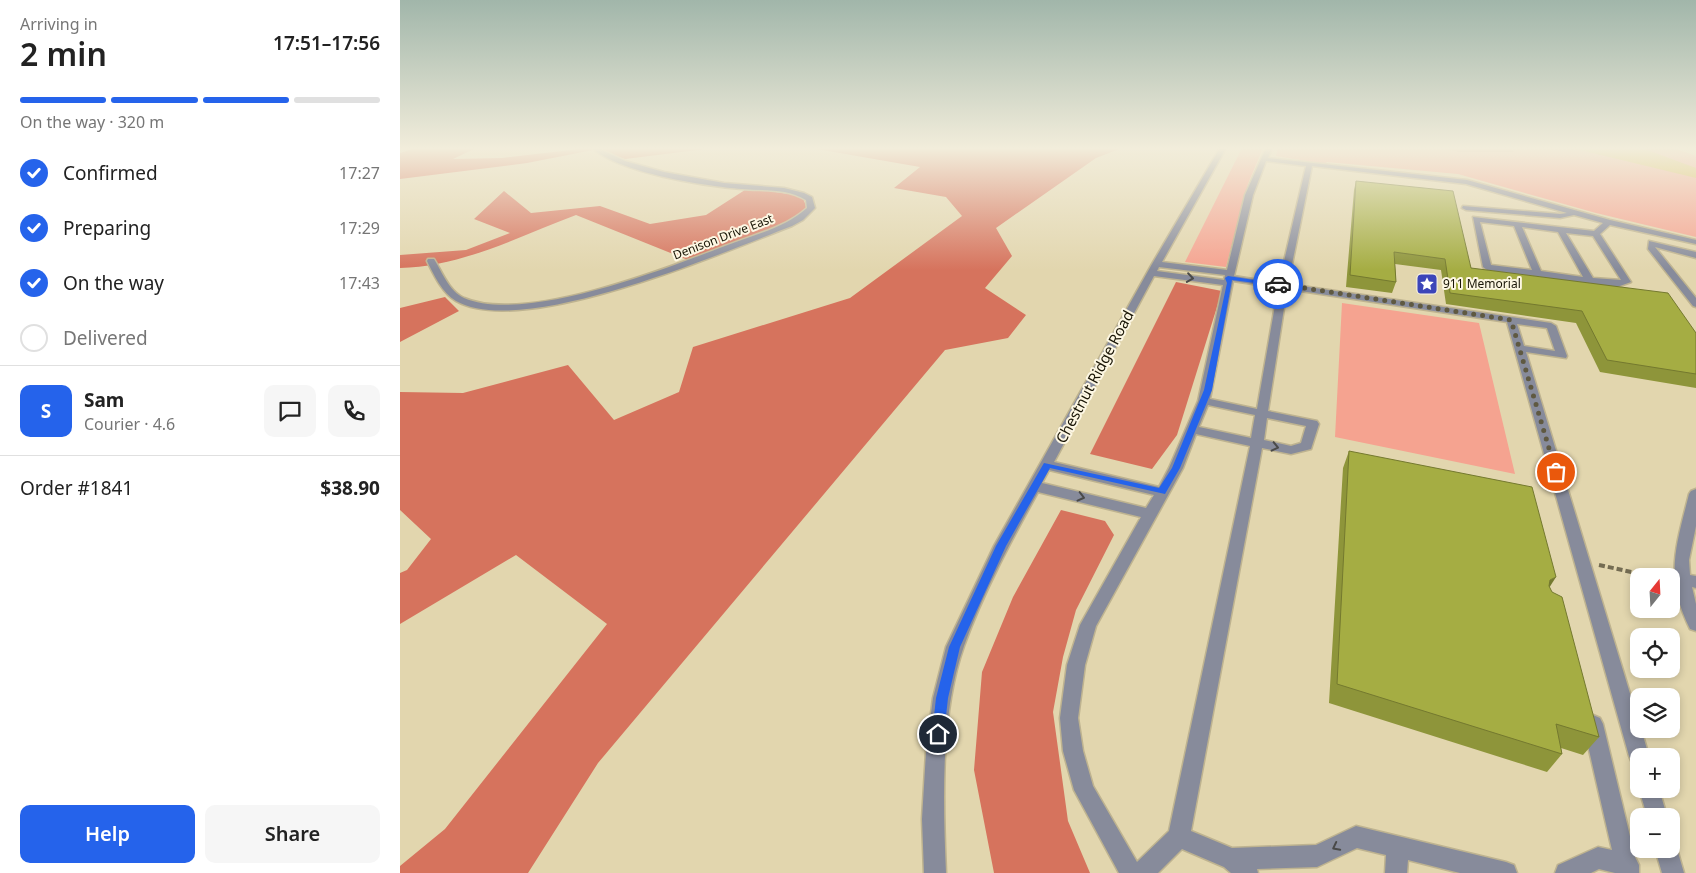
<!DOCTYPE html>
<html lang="en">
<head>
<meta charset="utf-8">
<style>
  :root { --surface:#fff; --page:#f6f6f6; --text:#222; --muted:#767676; --line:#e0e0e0; --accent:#2563eb }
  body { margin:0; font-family:"Noto Sans",sans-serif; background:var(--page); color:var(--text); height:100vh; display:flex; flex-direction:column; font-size:19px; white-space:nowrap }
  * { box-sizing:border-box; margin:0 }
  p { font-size:16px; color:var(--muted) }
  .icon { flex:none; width:28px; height:28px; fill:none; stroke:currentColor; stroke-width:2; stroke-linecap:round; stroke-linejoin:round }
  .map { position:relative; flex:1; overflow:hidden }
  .panel { display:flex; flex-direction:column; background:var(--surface); width:400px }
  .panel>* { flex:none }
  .needle { width:32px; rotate:18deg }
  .fabs { position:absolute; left:1230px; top:568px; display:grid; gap:10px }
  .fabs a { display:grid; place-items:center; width:50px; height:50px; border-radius:10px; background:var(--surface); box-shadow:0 2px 8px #0003; font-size:25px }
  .pin { position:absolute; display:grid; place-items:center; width:42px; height:42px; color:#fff; margin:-21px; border:2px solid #fff; border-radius:50%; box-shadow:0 1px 5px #0007 }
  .courier { position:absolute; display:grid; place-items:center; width:50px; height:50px; margin:-25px; border:4px solid #2563eb; border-radius:50%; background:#fff; color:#222; box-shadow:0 1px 6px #0007 }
  .head em { font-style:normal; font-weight:600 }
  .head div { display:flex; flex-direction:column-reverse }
  .head { display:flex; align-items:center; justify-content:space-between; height:85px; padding:0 20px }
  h1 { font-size:32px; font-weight:600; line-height:38px }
  .bar { display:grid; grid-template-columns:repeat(4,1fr); gap:8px 5px; align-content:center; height:60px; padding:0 20px }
  .bar i { height:6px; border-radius:4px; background:var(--line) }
  .bar .active { background:var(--accent) }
  .bar p { grid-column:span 4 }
  .line { display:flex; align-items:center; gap:12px; padding:0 20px; border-top:1px solid var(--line) }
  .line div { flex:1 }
  .round { display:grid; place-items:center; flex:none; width:52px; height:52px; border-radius:10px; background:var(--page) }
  ol { padding:0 20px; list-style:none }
  li { display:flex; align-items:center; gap:15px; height:55px }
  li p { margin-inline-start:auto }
  li .icon { padding:5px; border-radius:50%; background:var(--accent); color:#fff; stroke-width:4 }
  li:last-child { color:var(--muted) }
  li i { width:28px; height:28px; border:2px solid var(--line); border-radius:50% }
  .primary-button { display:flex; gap:10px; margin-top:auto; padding:10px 20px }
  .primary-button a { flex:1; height:58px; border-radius:10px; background:var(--accent); color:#fff; font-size:20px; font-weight:600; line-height:58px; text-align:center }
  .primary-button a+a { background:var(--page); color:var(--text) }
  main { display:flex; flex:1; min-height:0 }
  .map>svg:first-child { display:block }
</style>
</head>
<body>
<main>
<section class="panel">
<div class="head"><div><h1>2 min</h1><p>Arriving in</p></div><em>17:51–17:56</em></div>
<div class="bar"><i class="active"></i><i class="active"></i><i class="active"></i><i></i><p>On the way · 320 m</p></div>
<ol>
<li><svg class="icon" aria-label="check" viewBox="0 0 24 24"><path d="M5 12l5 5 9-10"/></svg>Confirmed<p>17:27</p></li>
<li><svg class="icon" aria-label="check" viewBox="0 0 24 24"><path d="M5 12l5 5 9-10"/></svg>Preparing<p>17:29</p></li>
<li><svg class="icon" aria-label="check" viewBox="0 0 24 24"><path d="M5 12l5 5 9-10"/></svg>On the way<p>17:43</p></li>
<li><i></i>Delivered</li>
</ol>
<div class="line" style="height:90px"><b class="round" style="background:var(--accent);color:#fff">S</b><div><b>Sam</b><p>Courier · 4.6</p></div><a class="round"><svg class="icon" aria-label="chat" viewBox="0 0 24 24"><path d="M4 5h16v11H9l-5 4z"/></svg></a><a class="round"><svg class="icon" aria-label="phone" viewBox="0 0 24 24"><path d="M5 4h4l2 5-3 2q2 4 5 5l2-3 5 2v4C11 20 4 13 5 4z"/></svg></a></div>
<div class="line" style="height:65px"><div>Order #1841</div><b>$38.90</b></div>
<div class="primary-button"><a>Help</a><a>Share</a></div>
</section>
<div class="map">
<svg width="1296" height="873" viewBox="0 0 1296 873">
  <rect width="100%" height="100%" fill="#e2d6ae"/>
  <path fill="#f5a390" d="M 842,148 L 863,148 L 848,184 L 826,267 L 785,262 Z
    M 878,148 L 1036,148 L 1059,152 L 1114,151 L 1110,148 L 1273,148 L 1296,156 L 1296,237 L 1196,213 L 1058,174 L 927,162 L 924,164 L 876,156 Z
    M 942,303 L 1079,323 L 1115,474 L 935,437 Z"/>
  <path fill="#d6735d" d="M 16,148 L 76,148 L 53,159 L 102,158 L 188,148 L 313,148 L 225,159 L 198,149 L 127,163 L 0,179 L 0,153 Z
    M 411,148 L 722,148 L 696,158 L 596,228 L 612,256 L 585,288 L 626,315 L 608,338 L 545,350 L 198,763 L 128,873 L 0,873 L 0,866 L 45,829 L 207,624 L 116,555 L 0,624 L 0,573 L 7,570 L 31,539 L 0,510 L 0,392 L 63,393 L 168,365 L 214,420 L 279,392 L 293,347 L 450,298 L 562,216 L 546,197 L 494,188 L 520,167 Z
    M 1036,148 L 1110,148 L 1114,152 L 1059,152 Z
    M 348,188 L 402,196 L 409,213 L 293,262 L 176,215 C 120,236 61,267 0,268 L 0,255 L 66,250 L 110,233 L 74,219 L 104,191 L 131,213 L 200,206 L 250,224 L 306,215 Z
    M 776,282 L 822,291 L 777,435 L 752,469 L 690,454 Z
    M 45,297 L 59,311 L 0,342 L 0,308 Z
    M 661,510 L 705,521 L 714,535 L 676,610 L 663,657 L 653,712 L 668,821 L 690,873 L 594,873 L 574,770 L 582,672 L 613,597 Z"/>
  <path fill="#d6b84c" d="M 1172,148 L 1242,148 L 1296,168 L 1296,178 Z"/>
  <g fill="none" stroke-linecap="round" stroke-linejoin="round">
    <g stroke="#beb390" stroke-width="3">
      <path id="minor" d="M 192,148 L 198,148 L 225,161 L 264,172 L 324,183 L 384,188 L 404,193 L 412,197 L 415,208 L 403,220 L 392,226 C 321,253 123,339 56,301 C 42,293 34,275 27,261 L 28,259 L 34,259 C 42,272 49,291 64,298 C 124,324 265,269 325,246 C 353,235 385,228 407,208 L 406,200 C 386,188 364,191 342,189 C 304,186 220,173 192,148 Z
        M 820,148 L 826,148 L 762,262 L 827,270 L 845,195 L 866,148 L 872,148 L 868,158 L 1067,180 L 1210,220 L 1296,240 L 1296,244 L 1210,225 L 1200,234 L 1231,282 L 1217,287 L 1087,270 L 1083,267 L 1073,217 L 1194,231 L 1203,223 L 1174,215 L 1160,218 L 1066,210 L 1062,208 L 1063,206 L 1160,214 L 1167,213 L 1066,184 L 912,166 L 888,284 L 1151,323 L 1156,326 L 1167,356 L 1166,358 L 1126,352 L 1239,723 L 1239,729 L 1241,729 L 1249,756 L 1239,756 L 1239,765 L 1232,763 L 1229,756 L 1107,322 L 887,289 L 868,411 L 917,421 L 919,424 L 911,449 L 891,454 L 862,448 L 791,831 L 832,848 L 916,845 L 956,826 L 1106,862 L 1114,865 L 1117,873 L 1060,873 L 1008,860 L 1007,873 L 985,873 L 986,855 L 957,848 L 917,867 L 857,869 L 858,873 L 831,873 L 824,867 L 782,849 L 758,873 L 719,873 L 674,790 L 663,751 L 660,718 L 667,665 L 680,625 L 741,517 L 638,492 C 611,541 583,593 564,646 C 540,713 543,803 546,873 L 524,873 L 522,819 L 526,752 L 533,698 L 546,647 L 594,546 L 752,264 ZM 866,161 L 906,166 L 879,283 L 834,276 L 853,195 ZM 1080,222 L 1114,226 L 1132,270 L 1091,265 ZM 1122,227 L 1158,232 L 1183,277 L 1141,271 ZM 1166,233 L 1193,236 L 1221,280 L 1193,278 ZM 759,267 L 825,275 L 824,280 L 757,271 ZM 754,276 L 823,285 L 798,401 L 769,468 L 759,487 L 654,462 ZM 833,281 L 878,288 L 857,409 L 810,399 ZM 1117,324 L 1147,328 L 1155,351 L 1124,346 ZM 808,405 L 855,415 L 851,438 L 799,427 ZM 867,418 L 906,426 L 901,443 L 891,446 L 864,440 ZM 796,434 L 850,446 L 769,831 L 737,862 L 693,786 L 683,751 L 678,718 L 685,665 L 696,626 L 783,468 ZM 649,470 L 754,495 L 746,508 L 642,483 Z
        M 1249,241 L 1296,252 L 1296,258 L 1255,247 L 1296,298 L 1296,307 L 1293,306 L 1248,249 Z
        M 1296,489 L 1296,526 L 1289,560 L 1290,575 L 1296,576 L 1296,588 L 1292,587 L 1296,604 L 1296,631 L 1290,629 C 1264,577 1276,547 1289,494 L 1291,491 Z
        M 1193,715 L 1200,718 L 1203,724 L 1235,857 L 1239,865 L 1239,873 L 1215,873 L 1199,869 L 1191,873 L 1155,873 L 1158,865 L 1198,847 L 1212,850 L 1183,724 L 1186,718 Z
        M 1239,789 L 1259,789 L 1267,816 L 1247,816 Z
        M 1271,840 L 1277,849 L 1284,873 L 1262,873 L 1255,849 L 1271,849 Z"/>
    </g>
    <path stroke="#746c52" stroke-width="4" stroke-dasharray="6 3" stroke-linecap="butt" d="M 1199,565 L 1250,576"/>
    <use href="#minor" fill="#878b9b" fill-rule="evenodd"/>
  </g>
  <path fill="#8e953a" d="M 956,181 L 1071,268 L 1296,333 L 1296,388 L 1200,372 L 1176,323 L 1046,304 L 1041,270 L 995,264 L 996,282 L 992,293 L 946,287 L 954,190 Z
    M 949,451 L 1149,588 L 1199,737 L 1183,755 L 1161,748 L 1162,754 L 1147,772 L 929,703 L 943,468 Z"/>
  <path fill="#74792f" d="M 1156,577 L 1144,596 L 1150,580 Z"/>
  <path fill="#a5ad43" stroke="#74792f" d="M 956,181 L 1053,191 L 1071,268 L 1268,293 L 1296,333 L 1296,374 L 1207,360 L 1182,311 L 1050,293 L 1045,259 L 994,252 L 996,282 L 950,275 Z
    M 949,451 L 1132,487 L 1156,577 L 1150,580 L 1149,586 L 1152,592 L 1162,597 L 1199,737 L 1156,724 L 1162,754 L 937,684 Z"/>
  <defs><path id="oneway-chevron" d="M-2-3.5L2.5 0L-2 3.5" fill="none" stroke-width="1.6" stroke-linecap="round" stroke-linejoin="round" transform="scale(1.25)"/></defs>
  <g stroke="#4a4a49">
    <use href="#oneway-chevron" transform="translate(790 278) rotate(8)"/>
    <use href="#oneway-chevron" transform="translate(875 447) rotate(13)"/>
    <use href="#oneway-chevron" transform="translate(681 497) rotate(14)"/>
    <use href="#oneway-chevron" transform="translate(936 847) rotate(153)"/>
  </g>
  <linearGradient id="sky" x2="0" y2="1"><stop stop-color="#a1b6aa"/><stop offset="0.55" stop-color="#f2eddb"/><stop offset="1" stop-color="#f2eddb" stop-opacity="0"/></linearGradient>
  <rect width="1296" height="270" fill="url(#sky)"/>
  <path fill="#2563eb" d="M 828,276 L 881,284 L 878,286 L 832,280 L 812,390 L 780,468 L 765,494 L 650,468 L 606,546 L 560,647 L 548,698 L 544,734 L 543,738 L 534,738 L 532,734 L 536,698 L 549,647 L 596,546 L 644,463 L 759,488 L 772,468 L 804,390 L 827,283 L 825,278 Z"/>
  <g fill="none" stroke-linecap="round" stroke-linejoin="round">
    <path stroke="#5f5941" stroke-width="5" stroke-dasharray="0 9" d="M 878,284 L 1111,320 L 1156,472"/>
  </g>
  <defs>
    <g id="sight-square" transform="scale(1.125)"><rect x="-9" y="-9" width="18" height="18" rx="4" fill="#3c45b9" stroke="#fdf7e3"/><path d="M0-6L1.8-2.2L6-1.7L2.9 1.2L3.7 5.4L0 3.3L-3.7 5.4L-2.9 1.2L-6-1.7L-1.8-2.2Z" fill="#fff"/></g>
  </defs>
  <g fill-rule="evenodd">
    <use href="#sight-square" x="1027" y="284"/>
  </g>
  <g text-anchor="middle" stroke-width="4" stroke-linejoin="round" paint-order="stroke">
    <g font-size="12" fill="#191506" stroke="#fdf7e3">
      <text transform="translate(323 237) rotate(-21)" y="4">Denison Drive East</text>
    </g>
    <g font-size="12" fill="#191506" stroke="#fdf7e3" text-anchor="start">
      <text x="1043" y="288">911 Memorial</text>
    </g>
    <g font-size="15" fill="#191506" stroke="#fdf7e3">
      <text transform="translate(695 377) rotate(-62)" y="5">Chestnut Ridge Road</text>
    </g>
  </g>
</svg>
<div class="fabs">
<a><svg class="needle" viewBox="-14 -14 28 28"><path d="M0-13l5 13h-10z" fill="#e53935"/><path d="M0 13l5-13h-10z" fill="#767676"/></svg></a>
<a><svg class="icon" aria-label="locate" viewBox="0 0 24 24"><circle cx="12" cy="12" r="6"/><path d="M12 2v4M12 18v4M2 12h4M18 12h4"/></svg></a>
<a><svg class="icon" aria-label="layers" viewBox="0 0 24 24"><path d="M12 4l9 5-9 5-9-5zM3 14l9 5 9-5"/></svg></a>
<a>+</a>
<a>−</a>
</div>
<div class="pin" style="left:1156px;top:472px;background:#ea580c"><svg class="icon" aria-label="bag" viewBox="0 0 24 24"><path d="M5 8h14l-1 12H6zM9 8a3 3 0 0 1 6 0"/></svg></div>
<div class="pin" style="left:538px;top:734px;background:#1f2937"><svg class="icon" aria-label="home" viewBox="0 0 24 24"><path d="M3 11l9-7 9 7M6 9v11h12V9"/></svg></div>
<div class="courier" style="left:878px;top:284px"><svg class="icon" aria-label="car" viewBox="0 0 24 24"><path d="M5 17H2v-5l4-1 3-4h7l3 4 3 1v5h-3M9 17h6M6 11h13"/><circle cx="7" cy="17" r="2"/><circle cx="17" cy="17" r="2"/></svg></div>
</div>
</main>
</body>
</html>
